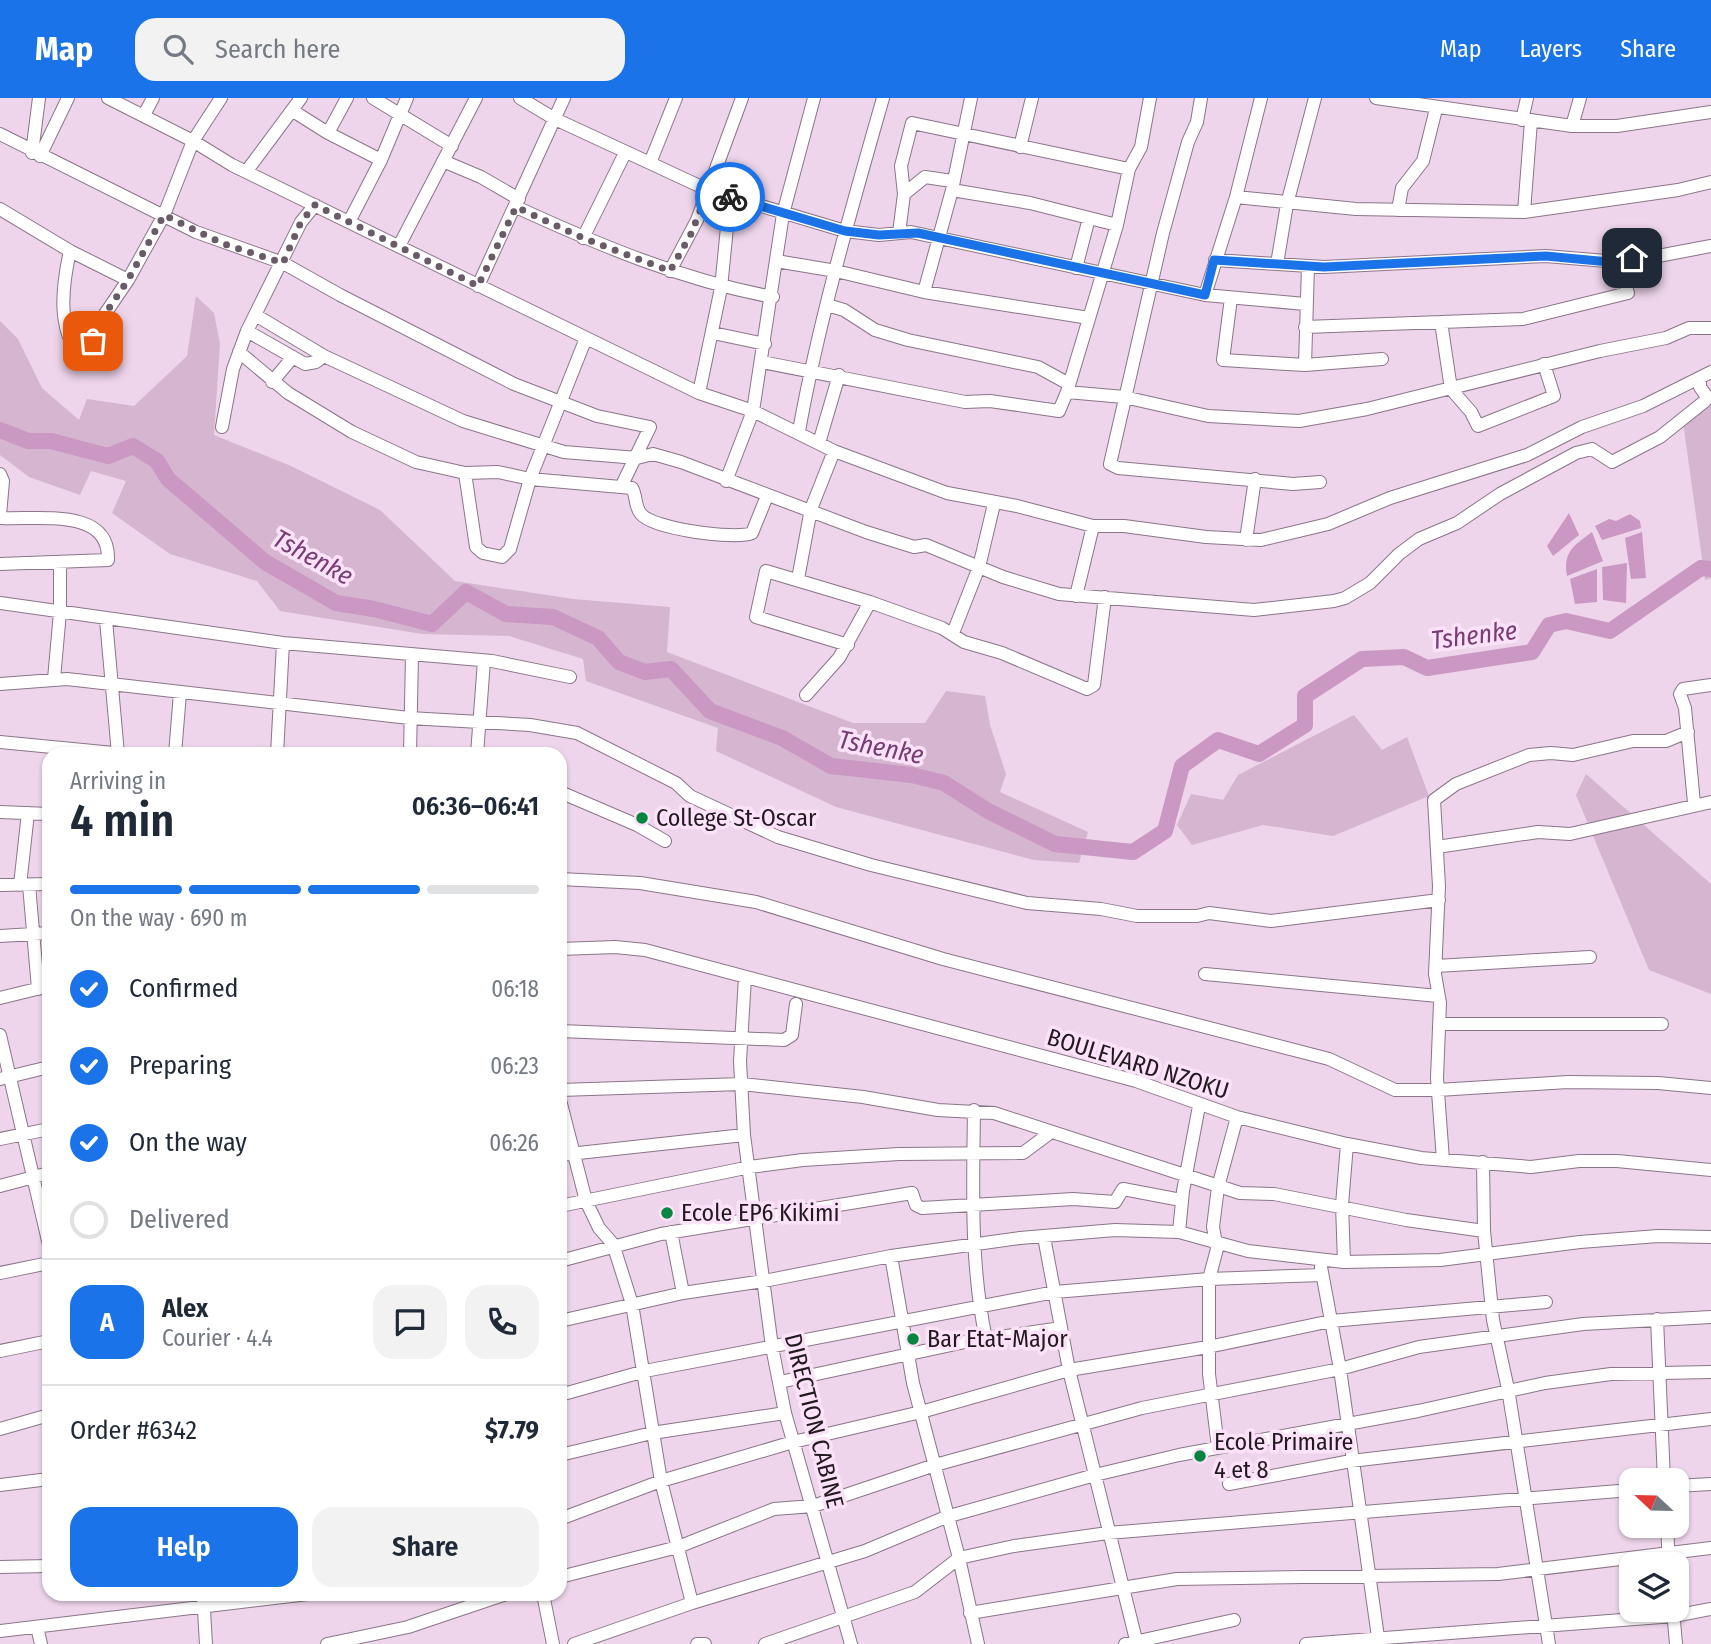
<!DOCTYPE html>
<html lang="en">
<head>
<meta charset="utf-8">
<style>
  :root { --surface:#fff; --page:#f2f2f3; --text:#1f2937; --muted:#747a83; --line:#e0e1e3; --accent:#1a73e8 }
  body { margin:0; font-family:"Fira Sans Condensed",sans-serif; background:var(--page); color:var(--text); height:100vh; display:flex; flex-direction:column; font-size:26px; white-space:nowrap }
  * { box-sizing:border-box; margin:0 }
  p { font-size:23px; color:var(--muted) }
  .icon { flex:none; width:38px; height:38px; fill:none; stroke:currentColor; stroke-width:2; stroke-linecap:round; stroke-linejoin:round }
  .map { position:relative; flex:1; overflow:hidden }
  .drawer { position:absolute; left:42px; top:649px; width:525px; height:854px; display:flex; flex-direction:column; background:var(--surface); border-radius:21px; box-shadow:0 2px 5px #0004 }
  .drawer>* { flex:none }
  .needle { width:46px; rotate:292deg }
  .fabs { position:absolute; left:1619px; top:1370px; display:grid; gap:14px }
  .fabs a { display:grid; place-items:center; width:70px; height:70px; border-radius:14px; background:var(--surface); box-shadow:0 2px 5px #0004; font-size:35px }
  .pin { position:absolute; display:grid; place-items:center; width:60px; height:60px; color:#fff; margin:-30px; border-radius:14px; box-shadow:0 4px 10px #0006 }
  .courier { position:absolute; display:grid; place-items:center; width:70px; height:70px; margin:-35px; border:5px solid #1a73e8; border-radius:50%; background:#fff; color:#222; box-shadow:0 2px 9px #0007 }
  .headline em { font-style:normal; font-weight:600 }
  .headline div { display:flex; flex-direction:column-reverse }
  .headline { display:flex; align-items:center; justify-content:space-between; height:119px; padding:0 28px }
  h1 { font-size:46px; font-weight:600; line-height:52px }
  .bar { display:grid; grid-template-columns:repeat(4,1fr); gap:10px 7px; align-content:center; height:84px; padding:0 28px }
  .bar i { height:9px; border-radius:5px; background:var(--line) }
  .bar .on { background:var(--accent) }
  .bar p { grid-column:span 4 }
  .line { display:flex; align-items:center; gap:18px; padding:0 28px; border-top:2px solid var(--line) }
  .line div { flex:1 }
  .round { display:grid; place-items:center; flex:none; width:74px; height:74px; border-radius:21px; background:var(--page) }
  ol { padding:0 28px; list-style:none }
  li { display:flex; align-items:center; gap:21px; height:77px }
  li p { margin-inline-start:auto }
  li .icon { padding:7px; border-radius:50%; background:var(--accent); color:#fff; stroke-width:4 }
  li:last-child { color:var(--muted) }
  li i { width:38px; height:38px; border:4px solid var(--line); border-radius:50% }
  .action { display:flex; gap:14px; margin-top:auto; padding:14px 28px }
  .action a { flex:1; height:80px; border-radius:21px; background:var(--accent); color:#fff; font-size:28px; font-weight:600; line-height:80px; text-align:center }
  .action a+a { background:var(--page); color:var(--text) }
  header { display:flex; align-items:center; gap:42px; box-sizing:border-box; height:98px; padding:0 35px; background:var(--accent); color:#fff }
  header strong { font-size:33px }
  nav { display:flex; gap:38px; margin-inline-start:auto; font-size:24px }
  .search { width:490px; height:63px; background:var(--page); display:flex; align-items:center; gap:18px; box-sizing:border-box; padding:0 24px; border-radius:21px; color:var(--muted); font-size:26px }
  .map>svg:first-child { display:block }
</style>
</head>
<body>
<header>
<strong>Map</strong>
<div class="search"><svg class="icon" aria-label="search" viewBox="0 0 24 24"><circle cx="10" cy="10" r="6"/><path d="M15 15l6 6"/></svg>Search here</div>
<nav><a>Map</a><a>Layers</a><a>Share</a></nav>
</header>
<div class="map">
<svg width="1711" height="1546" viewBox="0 0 1711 1546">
  <rect width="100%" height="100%" fill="#eed5eb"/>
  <path fill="#d5b5d0" d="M 196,198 L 214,215 L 220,246 L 214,337 L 291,368 L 380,412 L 455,483 L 573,501 L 670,509 L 667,554 L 853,625 L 925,625 L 946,593 L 985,598 L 990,627 L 1006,676 L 1000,694 L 1088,734 L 1079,765 L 1034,762 L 836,709 L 716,653 L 718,630 L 586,583 L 583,561 L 509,538 L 422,536 L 280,513 L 257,483 L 170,456 L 112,415 L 126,383 L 91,373 L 80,397 L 29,379 L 0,357 L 0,223 L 18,241 L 42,290 L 79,322 L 87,301 L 134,308 L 187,258 Z
    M 1711,307 L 1711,480 L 1705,482 L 1682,317 Z
    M 1354,617 L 1382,652 L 1407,639 L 1429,698 L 1333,738 L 1263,727 L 1192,747 L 1177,727 L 1191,696 L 1223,702 L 1238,677 Z
    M 1586,676 L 1711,786 L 1711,896 L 1649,872 L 1576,697 Z"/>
  <path fill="#ca98c3" d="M 1569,415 L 1579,437 L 1553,458 L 1547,448 Z
    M 1630,416 L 1640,423 L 1641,430 L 1602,442 L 1595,428 L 1609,421 L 1616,423 Z
    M 1592,434 L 1603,463 L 1567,478 C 1563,454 1573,448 1592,434 Z
    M 1642,434 L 1646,480 L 1631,481 L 1625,440 Z
    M 1627,465 L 1626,505 L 1603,502 L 1602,469 Z
    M 1597,471 L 1597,504 L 1575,506 L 1570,481 Z"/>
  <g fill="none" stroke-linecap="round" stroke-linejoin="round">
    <path stroke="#ca98c3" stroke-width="16" d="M 0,332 L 28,343 L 51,343 L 108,358 L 133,348 L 157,363 L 168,381 L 265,464 L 336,505 L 374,511 L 432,526 L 466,494 L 506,516 L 553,519 L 598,540 L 619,564 L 645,574 L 671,571 L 710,613 L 782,640 L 831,668 L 912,677 L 944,685 L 988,713 L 1055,746 L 1133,754 L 1165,733 L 1182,668 L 1218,642 L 1259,656 L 1305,627 L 1305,598 L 1362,561 L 1404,559 L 1427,570 L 1532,554 L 1549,527 L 1566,523 L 1610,533 L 1701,470 L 1711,471"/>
    <g stroke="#8b7588" stroke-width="14">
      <path id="minor" d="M 108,0 L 193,43 L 232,67 L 699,295 L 753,313 L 834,353 L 947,395 L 1017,408 L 1093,428 L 1124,428 L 1206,439 L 1261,442 L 1328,426 L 1390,400 L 1527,357 L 1582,329 L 1643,308 L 1711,274
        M 373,0 L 452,48
        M 520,0 L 555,21 L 650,65 L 676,0
        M 1150,0 L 1141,49 L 1129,71 L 1117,127 L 1067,294 L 1124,299 L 1208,318 L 1299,323 L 1367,311 L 1600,253 L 1666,240 L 1689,230 L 1711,230
        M 1201,0 L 1197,24 L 1188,44 L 1163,135 L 1110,366 L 1118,370 L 1293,386 L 1320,384
        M 1376,0 L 1572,28 L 1617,28 L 1711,14
        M 293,13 L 328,35 L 381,62
        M 144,17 L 153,0
        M 1522,22 L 1527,0
        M 1572,28 L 1580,0
        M 328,35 L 347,0
        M 0,36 L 196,134 L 283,165 L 340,197 L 514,286 L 597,318 L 650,329 L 621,389
        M 1020,49 L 1032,0
        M 32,55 L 39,0
        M 40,58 L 68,0
        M 443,63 L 481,79 L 519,101
        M 650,65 L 708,92 L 845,133 L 879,137 L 911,134 L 1205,197 L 1305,206
        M 246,74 L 301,0
        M 952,92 L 1030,105 L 1117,127
        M 904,96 L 925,79 L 952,83
        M 1236,99 L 1356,111 L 1524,114 L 1678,92 L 1711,84
        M 516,109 C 599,147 682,182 773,199
        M 0,111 L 70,153 L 128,182
        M 1398,112 L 1402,90 L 1423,63 L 1436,11
        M 1524,114 L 1531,23
        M 350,122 L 381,62 L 407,0
        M 899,135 L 904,96 L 901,68 L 912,25 L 1129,71
        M 583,140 L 625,55
        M 399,148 L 476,0
        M 70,153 C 62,189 55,239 88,265 L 91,261 L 95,235 L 105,216 L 128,182 L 164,117 L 193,43 L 221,0
        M 1215,162 L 1324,169 L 1546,158 L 1618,164 L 1628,195 L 1523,221 L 1305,229
        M 776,163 L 836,173 L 924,194 L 1089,220
        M 1618,164 L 1639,158 L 1658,158 L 1711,148
        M 1277,166 L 1287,106 L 1315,0
        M 1076,170 L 1089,120
        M 670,173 L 697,122 L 742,0
        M 478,188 L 564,0
        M 924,194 L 952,92 L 971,0
        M 1205,197 L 1236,99 L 1261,0
        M 1231,200 L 1223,262 L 1305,267 L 1308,168
        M 827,207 L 844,212 L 875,232 L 908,242 L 1038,269 L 1069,286
        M 257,218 L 324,258 L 463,323 L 564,354 L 637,360 L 653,356 L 681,364 L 866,434 L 914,449 L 926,447 L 1003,479 L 1059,496 L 1254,512 L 1334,503 L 1345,500 L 1370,485 L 1399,456 L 1419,441 L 1457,425 L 1500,396 L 1576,355 L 1592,351 L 1612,364 L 1660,339 L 1705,303 L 1707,299 L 1700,289 L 1700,280
        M 1441,224 L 1451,291 L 1471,314 L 1478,328 L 1554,298 L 1544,266
        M 247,233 L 305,266 L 316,264 L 324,258
        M 713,235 L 765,246
        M 239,254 L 288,295 L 352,334 L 416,364 L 465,375 L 498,374 L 530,381 L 632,390 C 637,398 634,408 641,416 C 653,431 735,442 752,435 L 767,398
        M 762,264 L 965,304 L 990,303 L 1059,313 L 1067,294
        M 1305,267 L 1382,261
        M 272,284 L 293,259
        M 699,295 L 721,190 L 730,99
        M 222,329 L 233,271 L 247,233 L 301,124 L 315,107
        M 799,333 C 819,222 852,109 883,0
        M 819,345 L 839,277
        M 465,375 L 476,449 L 483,455 L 502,459 L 510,451 L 530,381 L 586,240
        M 0,376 L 3,383 L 0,417
        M 726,383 L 753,313 L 783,116 L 814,0
        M 0,420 C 39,422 110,409 108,462 L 0,466
        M 1246,442 L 1255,381
        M 798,481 L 811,411 L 834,353
        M 1076,498 L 1093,428
        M 0,505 L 283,545 L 492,563 L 570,579
        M 106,522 L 118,656
        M 953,535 L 979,469 L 994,406
        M 848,547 L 756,519 L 766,473 L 870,504 L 942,530 L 964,544 L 1002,555 L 1087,591 L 1094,587 L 1105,499
        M 54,581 L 60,514 L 60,464
        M 0,586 L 67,581 L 409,620 L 530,627 L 577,635 L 676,685 L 690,698 L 778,739 L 871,767 L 1027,805 L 1101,811 L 1137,818 L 1197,818 L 1209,815 L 1271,823 L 1439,802
        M 806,597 L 839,560 L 870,504
        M 0,644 L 124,656
        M 175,656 L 180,595
        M 277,656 L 283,545
        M 410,656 L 412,557
        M 477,656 L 484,563
        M 560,694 L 637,727 L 665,743
        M 1694,705 L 1685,610 L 1680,596 L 1683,591 L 1711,587
        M 0,714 L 49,716
        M 1437,749 L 1538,734 L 1570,736 L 1711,704
        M 560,781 L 640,785 L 756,804 L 943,861 L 1329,961 L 1395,992 L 1438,992 L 1568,984 L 1658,985 L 1711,990
        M 0,787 L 49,786
        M 20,787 L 28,715
        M 29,787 L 38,891
        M 0,838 L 49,835
        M 560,851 L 615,849 L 645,852 L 1136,983 L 1237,1019 L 1347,1046 L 1421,1060 L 1531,1069 L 1579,1063 L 1617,1063 L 1711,1072
        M 1436,868 L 1590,859
        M 1205,876 L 1438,898
        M 745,879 L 740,963 L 744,1037 L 772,1249 L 785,1315 L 851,1546
        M 0,900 L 49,888
        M 1439,926 L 1662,926
        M 560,933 L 784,942 L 792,937 L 796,906
        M 0,937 L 49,1147
        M 0,981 L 49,969
        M 560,992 L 742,986 L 863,999 L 938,1012 L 994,1015 L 1240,1095 L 1274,1096 L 1406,1122 L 1484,1133
        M 560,1002 L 586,1103 L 599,1130 L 613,1146 L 632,1206 L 661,1383 L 692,1505
        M 974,1012 C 973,1089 970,1166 986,1241
        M 0,1041 L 49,1031
        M 560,1057 L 744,1037
        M 1443,1062 L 1437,980 L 1440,905 L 1435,876 L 1439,788 L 1434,702 L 1456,686 L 1529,657 L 1551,655 L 1573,657 L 1633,643 L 1666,643 L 1688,634
        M 1483,1064 L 1484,1133 L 1493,1222 L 1508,1291 L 1549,1546
        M 0,1088 L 49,1075
        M 560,1108 L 750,1069 L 803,1062 L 899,1056 L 1023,1055 L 1050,1035
        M 671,1134 L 683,1195
        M 1179,1134 L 1183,1093 L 1199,1008
        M 1044,1139 L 1069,1272 L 1137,1546
        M 891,1158 L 913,1285 L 959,1460 L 978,1546
        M 560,1163 L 661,1136 L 912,1095 L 916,1107 L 922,1110 L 1073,1101 L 1115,1104 L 1123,1091 L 1181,1102
        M 1344,1164 L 1342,1107 L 1347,1046
        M 1321,1169 L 1340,1271 L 1379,1546
        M 0,1175 L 49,1165
        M 1657,1221 L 1664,1382
        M 560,1223 L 683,1195 L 764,1183 L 891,1158 L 1020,1140 L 1115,1132 L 1179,1134 L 1248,1153 L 1344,1164 L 1440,1162 L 1580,1144 L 1658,1138 L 1711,1139
        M 0,1253 L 49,1243
        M 780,1284 L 965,1244 L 1061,1230
        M 560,1297 L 645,1273 L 1055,1194 L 1209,1181 L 1322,1177
        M 0,1331 L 49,1317
        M 1218,1349 L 1209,1276 L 1209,1181 L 1217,1151 L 1213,1129 L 1218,1089 L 1237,1019
        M 560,1357 L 652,1335 L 785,1315
        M 1229,1386 L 1351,1363 L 1711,1321
        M 0,1387 L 49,1381
        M 1676,1388 L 1711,1386
        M 560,1421 L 661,1383 L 793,1344 L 921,1314 L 1069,1272 L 1208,1249 L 1331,1223 L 1546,1204
        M 1667,1428 L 1669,1466
        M 0,1469 L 49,1468
        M 560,1479 L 678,1449 L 774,1411 L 813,1408 L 935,1367 L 1142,1310 L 1340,1271 L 1419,1249 L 1583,1226 L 1711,1219
        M 203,1496 L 206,1546
        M 543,1496 L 553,1546
        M 1673,1512 L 1676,1546
        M 970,1515 L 1177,1481 L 1498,1476 L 1711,1450
        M 37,1529 L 41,1546
        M 0,1533 L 308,1496
        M 327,1546 L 408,1529 L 506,1496
        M 574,1546 L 692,1505 L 865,1453 L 946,1419 L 1095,1377 L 1179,1357 L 1418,1313 L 1545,1285 L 1611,1276 L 1711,1274
        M 697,1546 L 705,1546
        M 765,1546 L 915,1494 L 959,1460 L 1014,1448 L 1108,1435 L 1631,1392
        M 1125,1546 L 1234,1522
        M 1306,1546 L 1674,1518 L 1711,1511"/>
    </g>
    <use href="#minor" stroke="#fff" stroke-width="12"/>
  </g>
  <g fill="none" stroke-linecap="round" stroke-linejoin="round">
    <path stroke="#6a5b68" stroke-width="7" stroke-dasharray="0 12.6" d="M 93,243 L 105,216 L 128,182 L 164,117 L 224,146 L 283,165 L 301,124 L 315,107 L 478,188 L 516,109 L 583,140 L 670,173 L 691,136 L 708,92 L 730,99"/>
    <path stroke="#1a73e8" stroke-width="9" d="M 730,99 L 845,133 L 879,137 L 918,135 L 1205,197 L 1214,162 L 1324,169 L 1546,158 L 1609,164 L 1632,160"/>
  </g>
  <g fill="#06853f" stroke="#fce2f8" stroke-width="2.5">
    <circle cx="642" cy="720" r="7"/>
    <circle cx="667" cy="1115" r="7"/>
    <circle cx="913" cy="1241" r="7"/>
    <circle cx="1200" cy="1358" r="7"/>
  </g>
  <g text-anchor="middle" stroke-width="7" stroke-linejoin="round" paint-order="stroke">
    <g font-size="24" fill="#231a21" stroke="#fce2f8" text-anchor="start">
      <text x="656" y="728">College St-Oscar</text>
      <text x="681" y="1123">Ecole EP6 Kikimi</text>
      <text x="927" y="1249">Bar Etat-Major</text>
      <text x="1214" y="1352">Ecole Primaire<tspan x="1214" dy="28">4 et 8</tspan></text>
    </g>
    <g font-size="24" fill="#231a21" stroke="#fce2f8">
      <text transform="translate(1138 966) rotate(17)" y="8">BOULEVARD NZOKU</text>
      <text transform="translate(814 1323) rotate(76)" y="8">DIRECTION CABINE</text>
    </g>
    <g font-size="26" font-style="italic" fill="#793c73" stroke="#fce2f8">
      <text transform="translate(313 459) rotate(29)" y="9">Tshenke</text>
      <text transform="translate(1474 537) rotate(-7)" y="9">Tshenke</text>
      <text transform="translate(881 649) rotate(11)" y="9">Tshenke</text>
    </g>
  </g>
</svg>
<div class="fabs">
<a><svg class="needle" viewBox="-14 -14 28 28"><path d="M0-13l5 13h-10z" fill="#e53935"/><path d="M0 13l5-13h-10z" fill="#747a83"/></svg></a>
<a><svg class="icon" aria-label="layers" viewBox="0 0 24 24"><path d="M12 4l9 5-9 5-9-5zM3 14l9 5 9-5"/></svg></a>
</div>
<div class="pin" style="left:93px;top:243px;background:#ea580c"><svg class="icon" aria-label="bag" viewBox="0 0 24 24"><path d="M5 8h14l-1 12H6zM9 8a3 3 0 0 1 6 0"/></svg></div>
<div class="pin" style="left:1632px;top:160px;background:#1f2937"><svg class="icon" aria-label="home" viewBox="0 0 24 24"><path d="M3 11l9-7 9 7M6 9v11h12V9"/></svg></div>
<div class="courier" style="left:730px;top:99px"><svg class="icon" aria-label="bike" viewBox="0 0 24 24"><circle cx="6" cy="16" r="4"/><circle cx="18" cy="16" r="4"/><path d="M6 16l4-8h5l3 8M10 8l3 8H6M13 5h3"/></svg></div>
<section class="drawer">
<div class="headline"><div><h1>4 min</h1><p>Arriving in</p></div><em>06:36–06:41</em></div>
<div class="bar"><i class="on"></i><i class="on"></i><i class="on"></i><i></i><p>On the way · 690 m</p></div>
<ol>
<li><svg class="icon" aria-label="check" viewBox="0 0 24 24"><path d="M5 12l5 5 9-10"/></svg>Confirmed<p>06:18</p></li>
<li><svg class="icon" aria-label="check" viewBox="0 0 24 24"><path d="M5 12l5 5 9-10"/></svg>Preparing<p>06:23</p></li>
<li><svg class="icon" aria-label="check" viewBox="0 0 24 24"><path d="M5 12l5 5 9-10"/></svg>On the way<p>06:26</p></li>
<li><i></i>Delivered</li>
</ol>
<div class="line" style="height:126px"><b class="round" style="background:var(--accent);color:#fff">A</b><div><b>Alex</b><p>Courier · 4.4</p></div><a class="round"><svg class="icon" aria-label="chat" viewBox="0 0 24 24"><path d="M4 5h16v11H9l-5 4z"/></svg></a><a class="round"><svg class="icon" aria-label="phone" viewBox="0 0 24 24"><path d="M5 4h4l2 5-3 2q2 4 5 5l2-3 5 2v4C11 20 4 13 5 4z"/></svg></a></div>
<div class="line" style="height:91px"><div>Order #6342</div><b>$7.79</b></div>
<div class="action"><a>Help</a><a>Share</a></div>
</section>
</div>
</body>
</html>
